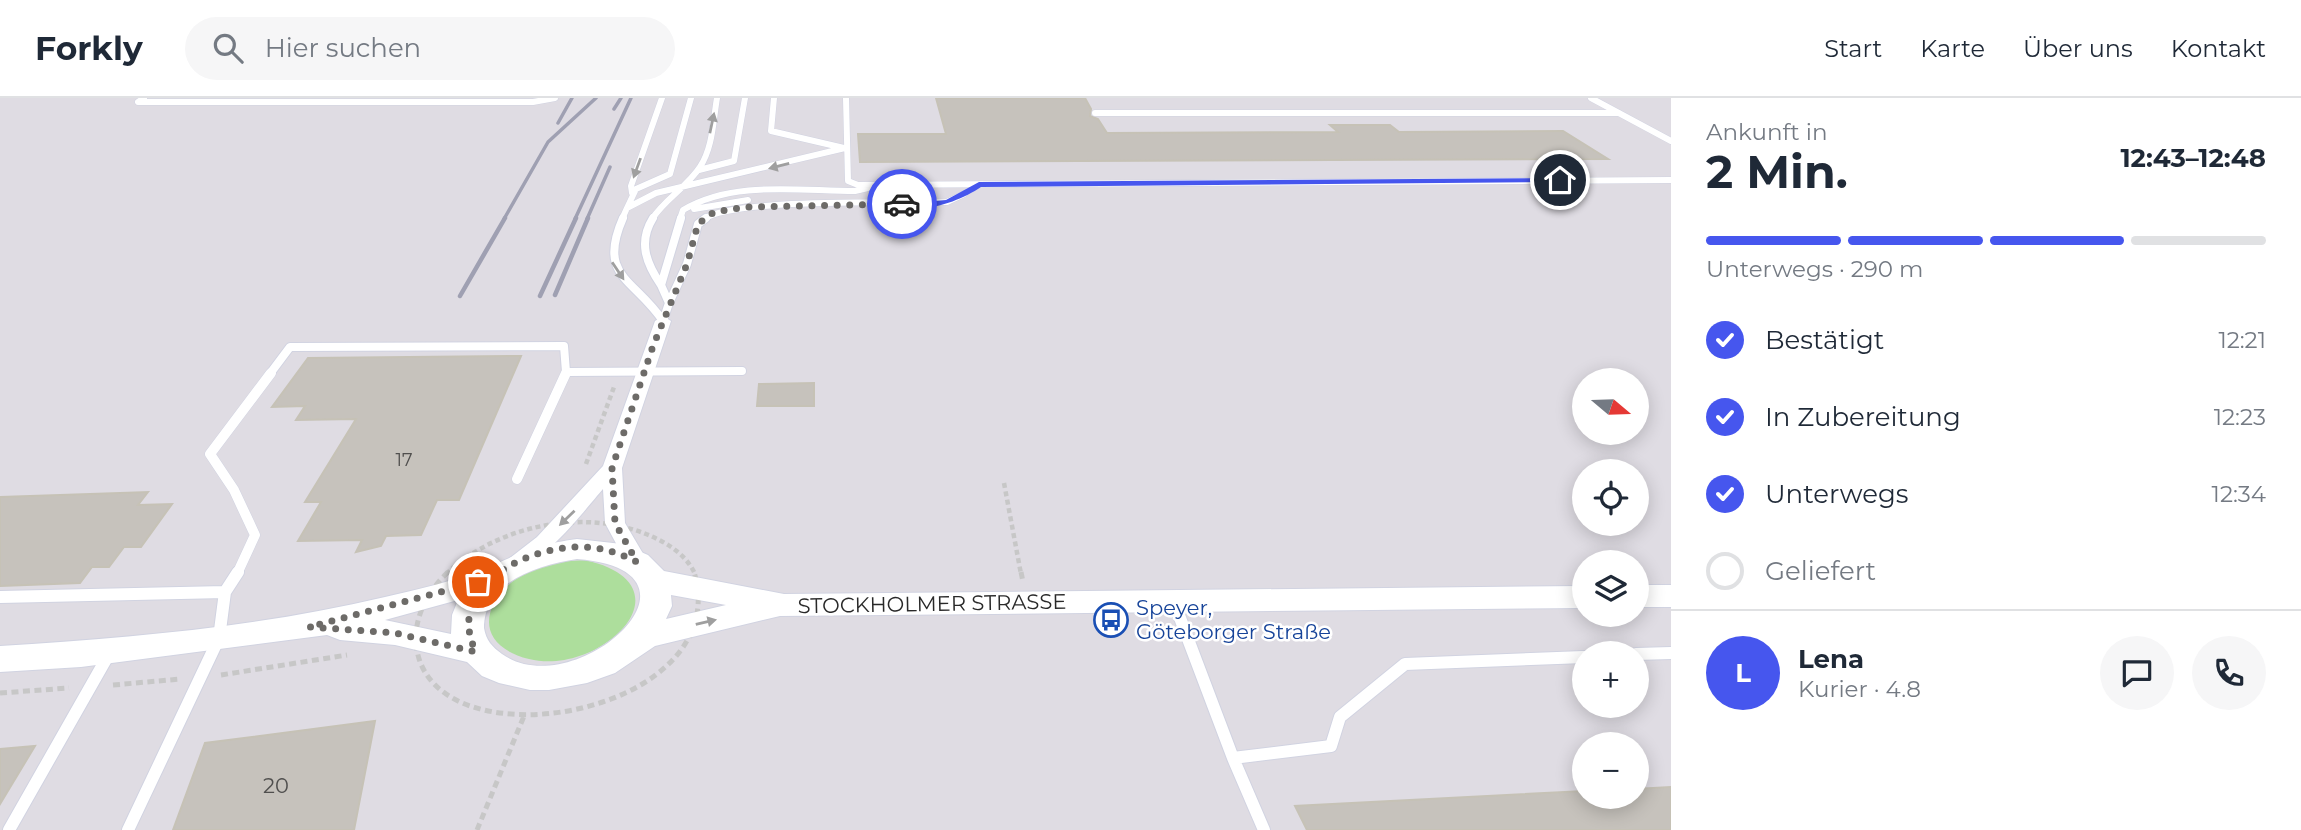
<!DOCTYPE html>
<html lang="de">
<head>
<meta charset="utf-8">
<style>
  :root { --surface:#fff; --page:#f6f6f7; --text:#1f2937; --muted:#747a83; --line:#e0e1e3; --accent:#4656ee }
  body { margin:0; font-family:Montserrat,sans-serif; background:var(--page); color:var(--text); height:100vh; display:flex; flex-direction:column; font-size:26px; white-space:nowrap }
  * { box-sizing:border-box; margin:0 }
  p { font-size:23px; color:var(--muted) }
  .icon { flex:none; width:38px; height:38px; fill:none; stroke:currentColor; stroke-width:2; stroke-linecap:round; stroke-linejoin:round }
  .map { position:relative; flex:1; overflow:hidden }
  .drawer { display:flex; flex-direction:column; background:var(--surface); width:630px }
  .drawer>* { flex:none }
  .needle { width:46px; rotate:109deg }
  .tools { position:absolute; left:1572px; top:270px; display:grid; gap:14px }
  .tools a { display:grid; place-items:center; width:77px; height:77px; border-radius:50%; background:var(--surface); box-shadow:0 4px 18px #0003; font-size:35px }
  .pin { position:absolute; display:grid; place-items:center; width:60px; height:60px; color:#fff; margin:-30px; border:4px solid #fff; border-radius:50%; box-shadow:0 2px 7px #0007 }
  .courier { position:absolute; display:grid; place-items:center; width:70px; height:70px; margin:-35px; border:5px solid #4656ee; border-radius:50%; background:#fff; color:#222; box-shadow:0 2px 9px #0007 }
  .overview em { font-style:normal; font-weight:700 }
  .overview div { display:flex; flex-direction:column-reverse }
  .overview { display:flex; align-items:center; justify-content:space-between; height:119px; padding:0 35px }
  h1 { font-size:46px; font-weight:700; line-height:52px }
  .bar { display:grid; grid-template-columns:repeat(4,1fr); gap:10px 7px; align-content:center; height:84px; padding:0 35px }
  .bar i { height:9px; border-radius:5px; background:var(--line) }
  .bar .active { background:var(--accent) }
  .bar p { grid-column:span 4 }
  .line { display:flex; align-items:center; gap:18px; padding:0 35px; border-top:2px solid var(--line) }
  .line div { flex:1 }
  .round { display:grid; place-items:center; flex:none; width:74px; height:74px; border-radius:37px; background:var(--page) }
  ol { padding:0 35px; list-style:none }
  li { display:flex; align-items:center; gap:21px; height:77px }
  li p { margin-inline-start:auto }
  li .icon { padding:7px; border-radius:50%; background:var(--accent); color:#fff; stroke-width:4 }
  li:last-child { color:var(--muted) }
  li i { width:38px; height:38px; border:4px solid var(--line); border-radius:50% }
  header { display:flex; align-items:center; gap:42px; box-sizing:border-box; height:98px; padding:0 35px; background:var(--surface); border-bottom:2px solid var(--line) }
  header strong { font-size:33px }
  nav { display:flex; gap:38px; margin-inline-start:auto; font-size:24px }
  .search { width:490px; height:63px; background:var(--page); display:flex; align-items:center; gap:18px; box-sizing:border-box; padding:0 24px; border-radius:38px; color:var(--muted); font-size:26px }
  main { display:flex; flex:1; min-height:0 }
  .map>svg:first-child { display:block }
</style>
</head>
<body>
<header>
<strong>Forkly</strong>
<div class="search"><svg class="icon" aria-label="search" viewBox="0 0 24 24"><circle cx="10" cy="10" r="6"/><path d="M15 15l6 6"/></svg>Hier suchen</div>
<nav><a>Start</a><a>Karte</a><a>Über uns</a><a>Kontakt</a></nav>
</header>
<main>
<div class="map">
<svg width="1671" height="732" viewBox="0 0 1671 732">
  <rect width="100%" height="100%" fill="#ebe6dc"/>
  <path fill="#dfdce3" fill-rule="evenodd" d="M 0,0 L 1671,0 L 1671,732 L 0,732 ZM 1584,282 L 1636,282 L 1636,334 L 1584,334 ZM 1584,373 L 1636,373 L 1636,425 L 1584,425 ZM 1584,464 L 1636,464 L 1636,516 L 1584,516 ZM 1584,555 L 1636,555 L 1636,607 L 1584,607 ZM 1584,646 L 1636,646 L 1636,698 L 1584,698 Z"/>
  <path fill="#adde9c" d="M 585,462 C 695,487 601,579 529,561 C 469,546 483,498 528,473 C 546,464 566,463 585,462 Z"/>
  <path fill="#c6c2bc" stroke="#c6c2b6" stroke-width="2" d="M 936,0 L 1085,0 L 1091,11 L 1090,18 L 1098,21 L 1107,35 L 1338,34 L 1330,27 L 1390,27 L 1399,34 L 1563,33 L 1608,61 L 860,64 L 858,36 L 946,36 Z
    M 521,258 L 459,402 L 437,402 L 421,437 L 386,438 L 381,448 L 356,454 L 362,442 L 298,443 L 321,404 L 305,404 L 356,321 L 296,322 L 305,308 L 272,309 L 308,260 Z
    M 814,285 L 814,308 L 757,308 L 759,286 Z
    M 148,394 L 138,407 L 172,406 L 141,449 L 124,449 L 109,469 L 92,469 L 80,485 L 0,488 L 0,399 Z
    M 375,623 L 354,732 L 173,732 L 205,645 Z
    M 35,648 L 0,706 L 0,651 Z
    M 1671,689 L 1671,732 L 1307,732 L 1295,708 L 1584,693 L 1584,698 L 1636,698 L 1636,691 Z"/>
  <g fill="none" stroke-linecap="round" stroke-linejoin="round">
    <g stroke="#d1d3e1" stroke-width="7">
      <path id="lane-far3" d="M 144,0 L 138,4 L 533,4 L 555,0
        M 774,0 L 771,33 L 844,50
        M 846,0 L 848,83 L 858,87 L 1671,82
        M 1591,0 L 1671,43
        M 1095,15 L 1619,15
        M 699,72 L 734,63 L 745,0
        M 632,95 L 631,88 L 662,0
        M 627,110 L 636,91 L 670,76 L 691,0
        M 694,111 L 748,102
        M 622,121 L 627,110 L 656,95 L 845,50
        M 652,121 C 665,101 687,89 700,69 C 713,49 713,23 717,0
        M 680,121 L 683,112 C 733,82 799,93 855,93 L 868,90
        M 704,121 C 733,100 902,105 947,104 L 964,96"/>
    </g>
    <g stroke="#d1d3e1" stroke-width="10">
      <path id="lane-far2" d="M 623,120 C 597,179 634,180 663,223
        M 653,120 C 638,144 646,165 661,187
        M 669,205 L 687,166 L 698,126 L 706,120
        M 663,223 L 669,205 L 661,187 L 681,120
        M 269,277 L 290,249 L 564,248 L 566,274 L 742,273
        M 565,277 L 566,274"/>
    </g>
    <g stroke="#d1d3e1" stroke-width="11">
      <path id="lane-far1" d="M 517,381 L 566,275
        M 237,476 L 255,437 L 234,392 L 210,356 L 271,275"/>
    </g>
    <g stroke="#d1d3e1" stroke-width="14">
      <path id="lane" d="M 225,494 L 238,474
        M 0,499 L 225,494 L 219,540 L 128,732
        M 1174,504 L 1233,660 L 1331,648 L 1340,619 L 1405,566 L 1584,559
        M 1636,556 L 1671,555
        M 1233,660 L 1264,732
        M 9,732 L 109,556"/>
    </g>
    <g stroke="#d1d3e1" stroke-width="2">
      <path id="street" d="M 663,218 L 671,223 L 622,370 L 625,425 L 648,464 L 645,469 L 629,469 L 626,464 L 605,425 L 603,391 C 585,411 538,476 509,468 L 506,463 L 537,439 L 603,368 L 655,223 Z"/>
    </g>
    <g stroke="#d1d3e1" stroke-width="2">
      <path id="secondary" d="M 577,441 L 622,446 L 648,457 L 664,473 L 784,496 L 1584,488 L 1584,510 L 780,518 L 655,548 L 615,575 L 587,585 L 549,592 L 530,592 L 499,585 L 482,578 L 467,564 L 395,547 L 340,542 L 327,537 L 81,569 L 0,574 L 0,548 C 129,540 259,529 385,499 C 419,491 455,483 487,470 C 522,454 539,446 577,441 ZM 577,461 C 726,473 574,608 502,556 C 492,549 486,542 484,530 C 484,483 539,467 577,461 ZM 671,497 L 726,507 L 666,521 L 672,508 ZM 458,502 L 452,517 L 451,536 L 385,522 Z
        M 1636,487 L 1671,487 L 1671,509 L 1636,509 Z"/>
    </g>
    <path stroke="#c7c7c7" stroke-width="4.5" stroke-dasharray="5 3.5" stroke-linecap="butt" d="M 586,366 L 614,289
      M 1004,385 L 1021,476
      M 446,476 C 497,428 581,410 646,436 C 666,444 686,456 695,476"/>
    <path stroke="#c7c7c7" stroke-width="5" stroke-dasharray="7 4.5" stroke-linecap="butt" d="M 448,474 C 429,492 414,518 416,545 C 426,672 738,619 694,474
      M 1021,474 L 1023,484
      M 221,577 L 347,557
      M 113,587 L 181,581
      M 0,595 L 69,590
      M 477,732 L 524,618"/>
    <use href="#lane-far3" stroke="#fff" stroke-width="6"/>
    <use href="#lane-far2" stroke="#fff" stroke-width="8"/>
    <use href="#lane-far1" stroke="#fff" stroke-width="10"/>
    <use href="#lane" stroke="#fff" stroke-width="12"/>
    <use href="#street" fill="#fff" fill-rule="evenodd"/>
    <use href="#secondary" fill="#fff" fill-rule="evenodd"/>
    <path stroke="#9fa0b2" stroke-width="3.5" d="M 614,11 L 621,0
      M 558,25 L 572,0
      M 504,121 L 548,44 L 596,0
      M 575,121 L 631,0
      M 587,121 L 610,69"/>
    <path stroke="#9fa0b2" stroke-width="4.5" d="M 555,197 L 588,120
      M 460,198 L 505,120
      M 540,198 L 576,120"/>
  </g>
  <defs><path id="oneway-solid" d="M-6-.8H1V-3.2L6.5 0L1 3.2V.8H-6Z" transform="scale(1.75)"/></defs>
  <g fill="#9f9f9f">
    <use href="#oneway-solid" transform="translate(712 25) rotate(-78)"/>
    <use href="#oneway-solid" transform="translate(779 68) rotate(166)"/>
    <use href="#oneway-solid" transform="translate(637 70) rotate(110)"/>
    <use href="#oneway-solid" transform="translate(618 173) rotate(56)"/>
    <use href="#oneway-solid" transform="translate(567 420) rotate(136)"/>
    <use href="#oneway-solid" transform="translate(706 524) rotate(-13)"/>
  </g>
  <path fill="#4656ee" d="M 1560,80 L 1563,84 L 981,89 C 960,103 924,117 899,106 L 946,102 L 979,84 Z"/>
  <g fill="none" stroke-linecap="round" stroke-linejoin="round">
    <path stroke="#6d6b68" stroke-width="7" stroke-dasharray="0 12.6" d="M 478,484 L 309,529 L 395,535 L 476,554 C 444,489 525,449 580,449 C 601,449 619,455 637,464 L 615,425 L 612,370 L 653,248 L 687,166 L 698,126 L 714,114 L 746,109 L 902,106"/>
  </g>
  <defs>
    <g id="bus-ring" transform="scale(1.75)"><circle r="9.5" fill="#fff" stroke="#1a4fb4" stroke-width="1.5"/><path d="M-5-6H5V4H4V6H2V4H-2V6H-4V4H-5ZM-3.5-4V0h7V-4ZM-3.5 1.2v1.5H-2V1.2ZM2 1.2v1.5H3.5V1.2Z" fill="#1a4fb4"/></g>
  </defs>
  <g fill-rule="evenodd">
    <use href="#bus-ring" x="1111" y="522"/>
  </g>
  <g text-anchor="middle" stroke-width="5" stroke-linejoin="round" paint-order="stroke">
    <g font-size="18" fill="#504f4e">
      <text x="404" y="368">17</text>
    </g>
    <g font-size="21" fill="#292929" stroke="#fff">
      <text transform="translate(932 506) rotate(-1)" y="7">STOCKHOLMER STRASSE</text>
    </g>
    <g font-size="21" fill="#164399" stroke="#fff" text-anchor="start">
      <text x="1136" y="517">Speyer,<tspan x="1136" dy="24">Göteborger Straße</tspan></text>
    </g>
    <g font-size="21" fill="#504f4e">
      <text x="276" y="695">20</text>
    </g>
  </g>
</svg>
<div class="tools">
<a><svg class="needle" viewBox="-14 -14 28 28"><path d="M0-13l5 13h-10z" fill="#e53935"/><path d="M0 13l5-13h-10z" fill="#747a83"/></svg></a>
<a><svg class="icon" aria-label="locate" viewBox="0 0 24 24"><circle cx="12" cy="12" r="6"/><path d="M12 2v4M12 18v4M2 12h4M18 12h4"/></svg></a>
<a><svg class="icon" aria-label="layers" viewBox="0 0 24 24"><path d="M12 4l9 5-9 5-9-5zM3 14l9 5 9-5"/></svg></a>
<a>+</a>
<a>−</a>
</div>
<div class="pin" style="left:478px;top:484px;background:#ea580c"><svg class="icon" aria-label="bag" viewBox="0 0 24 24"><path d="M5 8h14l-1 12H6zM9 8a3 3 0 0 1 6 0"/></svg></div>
<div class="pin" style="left:1560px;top:82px;background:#1f2937"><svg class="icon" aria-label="home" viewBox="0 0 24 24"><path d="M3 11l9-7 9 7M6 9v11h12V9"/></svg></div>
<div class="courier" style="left:902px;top:106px"><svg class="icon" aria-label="car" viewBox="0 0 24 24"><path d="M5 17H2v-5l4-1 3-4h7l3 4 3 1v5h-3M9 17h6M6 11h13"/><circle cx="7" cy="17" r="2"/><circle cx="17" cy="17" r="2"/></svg></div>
</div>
<section class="drawer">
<div class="overview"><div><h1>2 Min.</h1><p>Ankunft in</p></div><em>12:43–12:48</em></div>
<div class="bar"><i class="active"></i><i class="active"></i><i class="active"></i><i></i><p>Unterwegs · 290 m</p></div>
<ol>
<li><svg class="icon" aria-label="check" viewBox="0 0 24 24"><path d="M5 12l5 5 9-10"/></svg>Bestätigt<p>12:21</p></li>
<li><svg class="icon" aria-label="check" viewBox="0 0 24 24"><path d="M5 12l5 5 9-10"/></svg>In Zubereitung<p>12:23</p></li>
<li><svg class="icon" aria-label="check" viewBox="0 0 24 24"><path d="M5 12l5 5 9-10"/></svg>Unterwegs<p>12:34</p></li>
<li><i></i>Geliefert</li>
</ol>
<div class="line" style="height:126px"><b class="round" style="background:var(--accent);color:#fff">L</b><div><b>Lena</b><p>Kurier · 4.8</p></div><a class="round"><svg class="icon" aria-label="chat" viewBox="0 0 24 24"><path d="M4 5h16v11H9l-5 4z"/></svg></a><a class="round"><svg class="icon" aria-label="phone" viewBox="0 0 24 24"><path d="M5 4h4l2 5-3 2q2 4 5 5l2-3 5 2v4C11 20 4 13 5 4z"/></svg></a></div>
</section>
</main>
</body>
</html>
